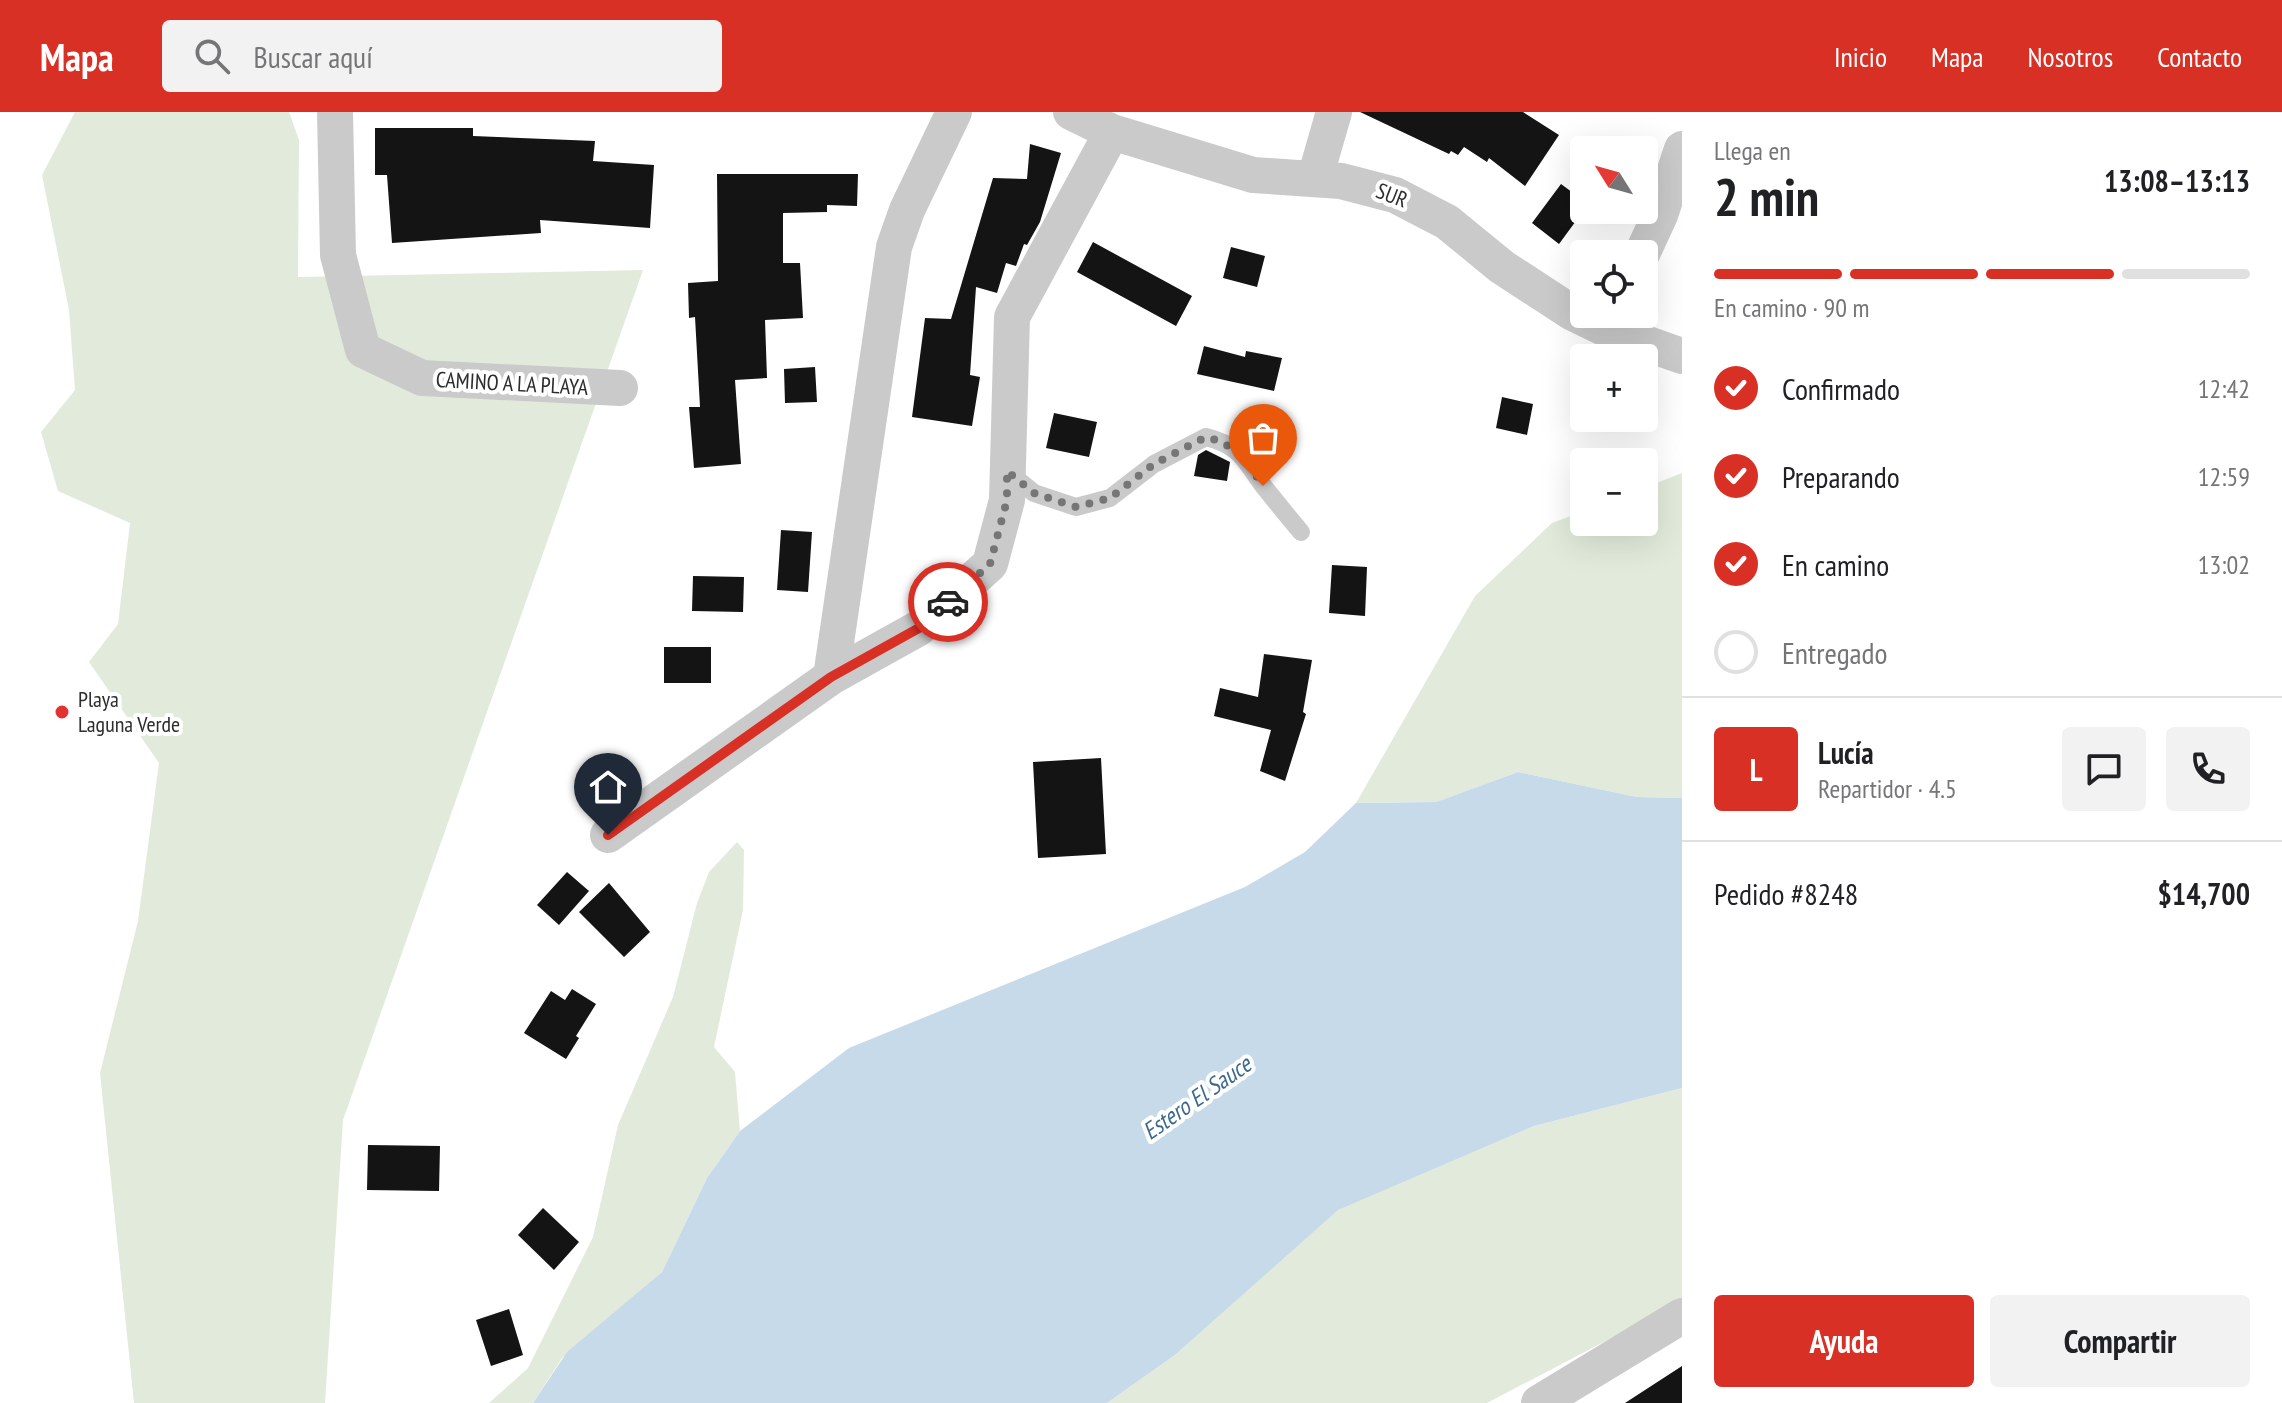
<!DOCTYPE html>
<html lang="es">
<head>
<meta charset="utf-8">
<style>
  :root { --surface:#fff; --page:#f2f2f2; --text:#202124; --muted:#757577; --line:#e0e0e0; --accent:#d93025 }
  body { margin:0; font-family:"PT Sans Narrow",sans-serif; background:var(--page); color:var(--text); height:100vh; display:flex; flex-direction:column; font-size:30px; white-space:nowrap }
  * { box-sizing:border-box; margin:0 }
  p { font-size:26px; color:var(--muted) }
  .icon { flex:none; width:44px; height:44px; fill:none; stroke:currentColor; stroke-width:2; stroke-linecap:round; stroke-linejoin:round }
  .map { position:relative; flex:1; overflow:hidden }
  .details { display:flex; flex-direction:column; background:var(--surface); width:600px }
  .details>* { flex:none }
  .needle { width:52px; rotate:307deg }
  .fabs { position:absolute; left:1570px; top:24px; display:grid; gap:16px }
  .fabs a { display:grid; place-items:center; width:88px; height:88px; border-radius:8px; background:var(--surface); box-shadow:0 8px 32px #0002; font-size:40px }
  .pin { position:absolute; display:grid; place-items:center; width:68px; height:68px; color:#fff; margin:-82px -34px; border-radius:50% 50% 50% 0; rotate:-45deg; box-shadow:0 0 8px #0007 }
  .pin .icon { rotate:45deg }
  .courier { position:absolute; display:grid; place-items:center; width:80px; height:80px; margin:-40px; border:6px solid #d93025; border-radius:50%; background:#fff; color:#222; box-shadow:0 2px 10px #0007 }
  .headline em { font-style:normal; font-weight:600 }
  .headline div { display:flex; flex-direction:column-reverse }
  .headline { display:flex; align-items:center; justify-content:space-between; height:136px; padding:0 32px }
  h1 { font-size:52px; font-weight:600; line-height:60px }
  .bar { display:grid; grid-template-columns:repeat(4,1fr); gap:12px 8px; align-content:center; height:96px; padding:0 32px }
  .bar i { height:10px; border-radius:6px; background:var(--line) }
  .bar .current { background:var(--accent) }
  .bar p { grid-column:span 4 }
  .line { display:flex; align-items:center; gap:20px; padding:0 32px; border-top:2px solid var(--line) }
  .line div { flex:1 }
  .round { display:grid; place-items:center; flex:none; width:84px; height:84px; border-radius:8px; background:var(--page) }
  ol { padding:0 32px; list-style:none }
  li { display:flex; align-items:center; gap:24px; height:88px }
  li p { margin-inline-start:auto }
  li .icon { padding:8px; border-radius:50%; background:var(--accent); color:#fff; stroke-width:4 }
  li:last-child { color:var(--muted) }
  li i { width:44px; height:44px; border:4px solid var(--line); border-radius:50% }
  .button { display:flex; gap:16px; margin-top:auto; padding:16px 32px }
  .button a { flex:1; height:92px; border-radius:8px; background:var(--accent); color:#fff; font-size:32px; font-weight:600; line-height:92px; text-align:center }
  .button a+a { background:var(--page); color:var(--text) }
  header { display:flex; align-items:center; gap:48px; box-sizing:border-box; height:112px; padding:0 40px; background:var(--accent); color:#fff }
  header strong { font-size:38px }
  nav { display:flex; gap:44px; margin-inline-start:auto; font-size:28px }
  .search { width:560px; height:72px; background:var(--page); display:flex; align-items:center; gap:20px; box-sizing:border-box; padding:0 28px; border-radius:8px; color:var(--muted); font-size:30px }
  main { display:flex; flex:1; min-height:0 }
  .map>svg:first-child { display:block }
</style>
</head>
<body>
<header>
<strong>Mapa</strong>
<div class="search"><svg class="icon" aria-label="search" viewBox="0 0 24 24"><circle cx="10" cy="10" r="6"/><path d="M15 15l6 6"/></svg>Buscar aquí</div>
<nav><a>Inicio</a><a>Mapa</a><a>Nosotros</a><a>Contacto</a></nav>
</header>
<main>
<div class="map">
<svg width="1682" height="1291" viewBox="0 0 1682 1291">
  <rect width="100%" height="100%" fill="#fff"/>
  <path fill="#e2ebdb" d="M 75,0 L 289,0 L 299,28 L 298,165 L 643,158 L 343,1008 L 325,1291 L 134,1291 L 100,961 L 138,809 L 159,651 L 89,550 L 118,512 L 130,411 L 58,379 L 41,320 L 75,278 L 69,198 L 42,63 Z
    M 1682,361 L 1682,686 L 1637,685 L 1518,660 L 1436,690 L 1356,691 L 1475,484 L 1552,411 L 1584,399 L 1584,410 L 1644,410 L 1644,376 Z
    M 737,730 L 744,738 L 743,798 L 714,935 L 735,960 L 740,1019 L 707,1066 L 662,1160 L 562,1246 L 533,1291 L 489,1291 L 528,1256 L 593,1125 L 618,1013 L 673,885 L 697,791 L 709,760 Z
    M 1682,976 L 1682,1189 L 1487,1291 L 1107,1291 L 1175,1243 L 1337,1098 L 1534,1014 Z"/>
  <path fill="#c7daea" d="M 1518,660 L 1637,685 L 1682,686 L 1682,976 L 1534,1014 L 1338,1098 L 1175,1243 L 1107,1291 L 533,1291 L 567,1240 L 662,1160 L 707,1066 L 740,1019 L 849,936 L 1245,775 L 1305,740 L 1356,691 L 1436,690 Z"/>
  <path fill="#141414" d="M 1360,0 L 1523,0 L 1559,23 L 1525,74 L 1489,46 L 1487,50 L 1464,35 L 1458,43 L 1451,39 L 1449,42 Z
    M 375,16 L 473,16 L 473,24 L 595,29 L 593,49 L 654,53 L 650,116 L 540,108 L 541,121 L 392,131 L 387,63 L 375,63 Z
    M 1030,32 L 1061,41 L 1040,110 L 1027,133 L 1024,132 L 1016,154 L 1006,151 L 997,181 L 976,175 L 970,263 L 980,265 L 972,314 L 912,305 L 925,206 L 951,207 L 993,66 L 1027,67 Z
    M 717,62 L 858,62 L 857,94 L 827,93 L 827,100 L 783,101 L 783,151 L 800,151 L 803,206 L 765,208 L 767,266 L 735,268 L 741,352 L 694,356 L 689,295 L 700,295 L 695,205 L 689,206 L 688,171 L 718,169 Z
    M 1561,72 L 1584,89 L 1584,98 L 1559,132 L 1532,111 Z
    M 1093,130 L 1192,184 L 1176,214 L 1077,160 Z
    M 1231,135 L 1265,144 L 1257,175 L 1223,166 Z
    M 1204,234 L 1245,245 L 1246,239 L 1282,246 L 1274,279 L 1197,262 Z
    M 815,255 L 817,290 L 785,291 L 784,257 Z
    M 1502,285 L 1533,292 L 1527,323 L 1496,316 Z
    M 1054,301 L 1097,310 L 1089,345 L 1046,336 Z
    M 1206,338 L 1230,350 L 1227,369 L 1194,364 L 1198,343 Z
    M 781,418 L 812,420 L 808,480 L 777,478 Z
    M 1332,453 L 1367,455 L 1365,504 L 1329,501 Z
    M 693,464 L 744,465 L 743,500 L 692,499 Z
    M 664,535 L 711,535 L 711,571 L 664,571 Z
    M 1264,542 L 1312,548 L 1303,600 L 1306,602 L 1285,669 L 1260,659 L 1271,618 L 1214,604 L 1220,576 L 1258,585 Z
    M 1101,646 L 1106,742 L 1038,746 L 1033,650 Z
    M 567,760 L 589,779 L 559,813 L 537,793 Z
    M 609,771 L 650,820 L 624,845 L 579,800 Z
    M 572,877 L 596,892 L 576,924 L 579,926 L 566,947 L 524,921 L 551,879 L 565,888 Z
    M 368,1033 L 440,1034 L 439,1079 L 367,1078 Z
    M 543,1096 L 579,1130 L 554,1158 L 518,1123 Z
    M 509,1197 L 523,1243 L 491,1254 L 476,1208 Z
    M 1682,1254 L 1682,1291 L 1625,1291 Z"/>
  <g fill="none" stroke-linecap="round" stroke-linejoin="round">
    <path stroke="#cacaca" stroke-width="18" d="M 1007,359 L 1034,381 L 1076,395 L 1110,386 L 1154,352 L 1206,325 C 1242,334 1245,350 1265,376 C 1277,391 1289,406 1301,420"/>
    <path stroke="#cacaca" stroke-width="36" d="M 335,0 L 338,143 L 363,238 L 422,266 L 620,276
      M 1071,0 L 1112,20 L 1253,63 L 1341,69 L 1395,83 L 1447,110 L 1502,155 L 1571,200 L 1608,218 L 1682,244
      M 1315,66 L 1334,0
      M 1642,142 L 1660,103 L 1682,37
      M 831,565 L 894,135 L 907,98 L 954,0
      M 608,723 L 831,565 L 919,516 L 990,452 L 1007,388 L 1012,205 L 1112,20
      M 1539,1291 L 1682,1204"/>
  </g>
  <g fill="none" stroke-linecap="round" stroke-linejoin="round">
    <path stroke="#767676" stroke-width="8" stroke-dasharray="0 14.4" d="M 948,490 L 990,452 L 1007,388 L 1007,359 L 1034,381 L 1076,395 L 1110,386 L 1154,352 L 1206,325 C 1236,333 1247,349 1263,374"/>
    <path stroke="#d93025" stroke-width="10" d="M 608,723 L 831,565 L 919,516 L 948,490"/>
  </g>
  <circle fill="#e23231" stroke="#fff" stroke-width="3" cx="62" cy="600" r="8"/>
  <g text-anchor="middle" stroke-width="8" stroke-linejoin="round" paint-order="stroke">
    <g font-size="22" fill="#2d2d2d" stroke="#fff">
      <text transform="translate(1392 83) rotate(21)" y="8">SUR</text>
      <text transform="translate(512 271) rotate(3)" y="8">CAMINO A LA PLAYA</text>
    </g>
    <g font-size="22" fill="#2d2d2d" stroke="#fff" text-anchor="start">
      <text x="78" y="595">Playa<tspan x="78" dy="25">Laguna Verde</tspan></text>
    </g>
    <g font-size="24" font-style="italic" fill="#3d688d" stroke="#fff">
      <text transform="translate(1197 986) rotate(-35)" y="8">Estero El Sauce</text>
    </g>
  </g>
</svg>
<div class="fabs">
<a><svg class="needle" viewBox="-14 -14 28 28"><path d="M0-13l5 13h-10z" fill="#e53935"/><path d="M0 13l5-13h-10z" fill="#757577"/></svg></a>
<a><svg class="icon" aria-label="locate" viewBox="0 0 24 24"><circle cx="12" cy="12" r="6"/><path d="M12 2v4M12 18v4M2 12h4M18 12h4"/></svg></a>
<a>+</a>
<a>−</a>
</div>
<div class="pin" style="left:1263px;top:374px;background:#ea580c"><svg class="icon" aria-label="bag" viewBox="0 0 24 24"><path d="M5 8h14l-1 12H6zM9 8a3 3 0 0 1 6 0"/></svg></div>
<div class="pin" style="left:608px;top:723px;background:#1f2937"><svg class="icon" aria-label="home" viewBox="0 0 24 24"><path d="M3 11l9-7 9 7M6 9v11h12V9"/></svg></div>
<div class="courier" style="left:948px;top:490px"><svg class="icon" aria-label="car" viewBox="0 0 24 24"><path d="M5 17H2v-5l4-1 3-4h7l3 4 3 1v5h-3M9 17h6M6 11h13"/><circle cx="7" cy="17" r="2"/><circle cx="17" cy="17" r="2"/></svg></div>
</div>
<section class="details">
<div class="headline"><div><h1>2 min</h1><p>Llega en</p></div><em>13:08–13:13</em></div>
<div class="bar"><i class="current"></i><i class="current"></i><i class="current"></i><i></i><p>En camino · 90 m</p></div>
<ol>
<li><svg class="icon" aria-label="check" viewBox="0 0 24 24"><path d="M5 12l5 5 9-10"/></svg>Confirmado<p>12:42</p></li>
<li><svg class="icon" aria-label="check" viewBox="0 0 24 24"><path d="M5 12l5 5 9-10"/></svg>Preparando<p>12:59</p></li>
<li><svg class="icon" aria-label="check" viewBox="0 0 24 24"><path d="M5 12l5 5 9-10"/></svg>En camino<p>13:02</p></li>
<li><i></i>Entregado</li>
</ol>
<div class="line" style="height:144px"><b class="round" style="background:var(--accent);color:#fff">L</b><div><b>Lucía</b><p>Repartidor · 4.5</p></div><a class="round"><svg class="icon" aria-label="chat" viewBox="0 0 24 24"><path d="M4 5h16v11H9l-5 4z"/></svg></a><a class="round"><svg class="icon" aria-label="phone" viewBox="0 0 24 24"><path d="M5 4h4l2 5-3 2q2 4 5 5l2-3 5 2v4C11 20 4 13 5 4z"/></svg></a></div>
<div class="line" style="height:104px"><div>Pedido #8248</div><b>$14,700</b></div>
<div class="button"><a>Ayuda</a><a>Compartir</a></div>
</section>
</main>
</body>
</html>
